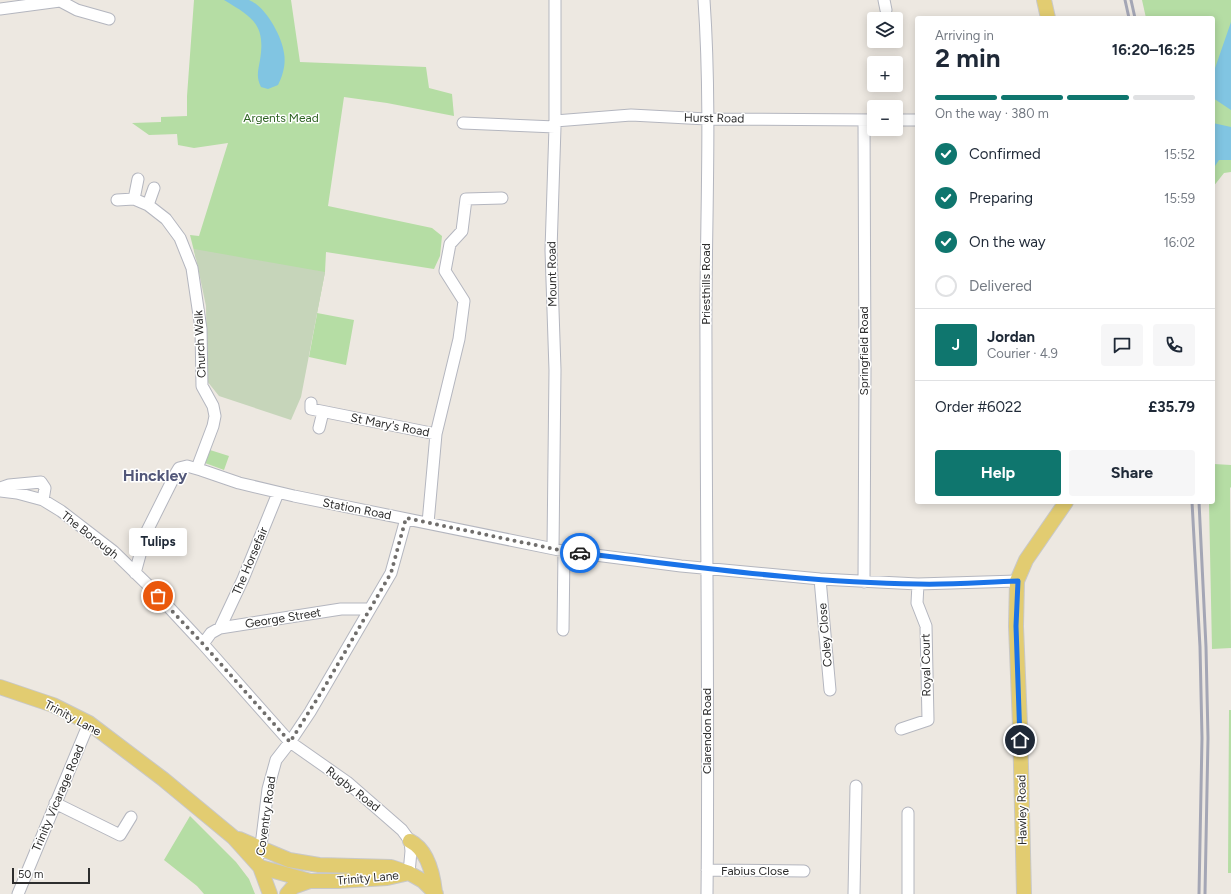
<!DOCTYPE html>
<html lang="en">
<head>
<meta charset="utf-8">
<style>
  :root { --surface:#fff; --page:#f6f6f7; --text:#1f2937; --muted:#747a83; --line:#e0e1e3; --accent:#0f766e }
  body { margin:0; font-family:Figtree,sans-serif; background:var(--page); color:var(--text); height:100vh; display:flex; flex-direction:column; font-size:15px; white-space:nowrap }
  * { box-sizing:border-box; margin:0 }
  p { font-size:13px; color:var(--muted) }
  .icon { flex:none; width:22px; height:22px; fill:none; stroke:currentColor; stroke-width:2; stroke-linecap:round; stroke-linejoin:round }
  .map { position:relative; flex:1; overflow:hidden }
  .sheet { position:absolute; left:915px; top:16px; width:300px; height:488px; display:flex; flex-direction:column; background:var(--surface); border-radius:4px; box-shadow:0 2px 10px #0003 }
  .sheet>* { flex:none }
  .buttons { position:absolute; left:867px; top:12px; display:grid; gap:8px }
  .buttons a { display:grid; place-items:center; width:36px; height:36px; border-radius:4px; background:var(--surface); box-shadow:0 2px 10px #0003; font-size:20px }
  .scale { position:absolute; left:12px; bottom:10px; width:78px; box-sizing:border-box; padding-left:4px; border:2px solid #2d2d2d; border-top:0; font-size:11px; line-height:14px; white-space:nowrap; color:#2d2d2d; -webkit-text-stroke:3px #fff; paint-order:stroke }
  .pin { position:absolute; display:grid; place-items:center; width:34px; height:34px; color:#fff; margin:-17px; border:2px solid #fff; border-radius:50%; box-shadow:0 1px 4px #0007 }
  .courier { position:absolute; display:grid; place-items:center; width:40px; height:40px; margin:-20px; border:3px solid #1a73e8; border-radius:50%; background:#fff; color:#222; box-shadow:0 1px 5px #0007 }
  .bubble { position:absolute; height:28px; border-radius:4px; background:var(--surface); box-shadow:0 2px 10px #0003; font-size:13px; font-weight:700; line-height:28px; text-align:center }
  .head em { font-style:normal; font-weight:700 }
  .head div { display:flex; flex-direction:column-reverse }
  .head { display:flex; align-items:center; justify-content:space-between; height:68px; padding:0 20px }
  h1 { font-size:26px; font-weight:700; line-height:30px }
  .bar { display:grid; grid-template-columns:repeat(4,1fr); gap:6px 4px; align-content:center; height:48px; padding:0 20px }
  .bar i { height:5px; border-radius:3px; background:var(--line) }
  .bar .selected { background:var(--accent) }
  .bar p { grid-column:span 4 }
  .line { display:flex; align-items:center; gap:10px; padding:0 20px; border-top:1px solid var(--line) }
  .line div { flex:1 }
  .round { display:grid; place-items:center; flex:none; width:42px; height:42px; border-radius:4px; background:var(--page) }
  ol { padding:0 20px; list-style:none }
  li { display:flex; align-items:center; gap:12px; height:44px }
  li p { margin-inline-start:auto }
  li .icon { padding:4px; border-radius:50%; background:var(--accent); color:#fff; stroke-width:4 }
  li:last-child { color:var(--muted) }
  li i { width:22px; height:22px; border:2px solid var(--line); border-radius:50% }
  .cta { display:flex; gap:8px; margin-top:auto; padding:8px 20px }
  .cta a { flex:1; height:46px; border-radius:4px; background:var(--accent); color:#fff; font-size:16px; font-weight:700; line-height:46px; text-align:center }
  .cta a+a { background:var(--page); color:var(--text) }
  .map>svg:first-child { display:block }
</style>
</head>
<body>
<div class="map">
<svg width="1231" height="894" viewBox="0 0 1231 894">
  <rect width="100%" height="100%" fill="#ede8e1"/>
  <path fill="#b5dda4" d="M 194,0 L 291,0 L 300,62 L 426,67 L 429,88 L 452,94 L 454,116 L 387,103 L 344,97 L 328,206 L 432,228 L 442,236 L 440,256 L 434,269 L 326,252 L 325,272 L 317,313 L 354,320 L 346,365 L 309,357 L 317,314 L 196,259 L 190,235 L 199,236 L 228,143 L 194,148 L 178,145 L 177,134 L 149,135 L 132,123 L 161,122 L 161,117 L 187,116 L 187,96 Z
    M 1142,0 L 1231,0 L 1231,172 L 1224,173 L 1213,187 L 1213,18 L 1146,18 Z
    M 210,450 L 229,456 L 224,470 L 205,463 Z
    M 1214,464 L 1231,465 L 1231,487 L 1230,488 L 1231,648 L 1212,649 L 1209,502 L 1213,502 Z
    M 1229,710 L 1231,710 L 1231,873 L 1228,873 Z
    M 190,816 L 236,862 L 249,879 L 255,894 L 204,894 L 197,886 L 164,860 Z"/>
  <path fill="#c6d5ba" d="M 194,249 L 325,272 L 301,397 L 291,420 L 219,396 L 207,381 L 206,306 Z"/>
  <path fill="#81c5e2" d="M 224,0 C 231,0 242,0 249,0 C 265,6 282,36 284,53 C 286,64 283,75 278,85 L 268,89 L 261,87 C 256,77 258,71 260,60 C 266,24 252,17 224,0 Z
    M 1231,22 L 1231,110 L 1213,98 L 1213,74 Z
    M 1213,123 L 1231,127 L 1231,160 L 1219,160 L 1213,169 Z"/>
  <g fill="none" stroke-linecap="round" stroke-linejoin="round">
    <g stroke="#b4b6bf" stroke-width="13">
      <path id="minor" d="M 704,0 C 712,115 705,231 706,346 C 706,529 709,711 707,894
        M 884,0 L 886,10
        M 60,1 L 77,10 L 109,19
        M 0,9 L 60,1
        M 896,120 L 917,120
        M 555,121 L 631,115 L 707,119 L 874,120
        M 463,123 L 555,127
        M 134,199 L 138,179
        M 117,200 L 134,199 L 148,205 L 166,219 L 180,238 L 192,268 L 201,329 L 202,386 L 213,406 L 215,416 L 213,426 L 199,463 L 198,466 L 201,470
        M 148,205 L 154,188
        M 311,403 L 311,409 L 436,434
        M 319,428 L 323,412
        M 0,488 L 9,485 L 41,482 L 45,488 L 43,500
        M 0,491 L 17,493 L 43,500 L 61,511 L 113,551 L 151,588 L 203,644 L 290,742 L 347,782 L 402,830 L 410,841 L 411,851 L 409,873
        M 428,523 L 436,434 L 459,339 L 464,301 L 445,271 L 450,244 L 462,231 L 466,199 L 502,198
        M 553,548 L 555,370 L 551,250 L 555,127 L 555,0
        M 135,573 L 146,533 L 176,473 L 179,468 L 187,466 L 201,470 L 239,483 L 294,496 L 564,551 L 681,566 L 820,579 L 918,584 L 1017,581
        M 820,579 L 830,690
        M 864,582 L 865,369 L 864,120
        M 220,628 L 243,579 L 278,493
        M 563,630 L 564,551
        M 203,644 L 211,633 L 220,628 L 341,609 L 370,609
        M 901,729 L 928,720 L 926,626 L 917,603 L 918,584
        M 55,803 L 120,835 L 131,817
        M 260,854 L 268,789 L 276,760 L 290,742 L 310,712 L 391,573 L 406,519
        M 707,870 L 804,871
        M 18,894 L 89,723
        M 854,894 L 856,786
        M 908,894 L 908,813"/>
    </g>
    <g stroke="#c8c8c8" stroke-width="16">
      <path id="major" d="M 1044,0 L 1048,18
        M 0,687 L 53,705 L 89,723 L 163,779 L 233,837 L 260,867 L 310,881 L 338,881 L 387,878 L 409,873
        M 239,839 L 289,860 L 319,865 L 391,867 L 409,873 L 423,881 L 436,894
        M 410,841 C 428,850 433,874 435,892
        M 260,867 L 270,894
        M 287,894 L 293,887 L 310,881
        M 1024,894 L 1020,725 L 1016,626 L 1017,581 L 1026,560 L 1066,502"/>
    </g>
    <use href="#minor" stroke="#fff" stroke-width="11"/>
    <use href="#major" stroke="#e2cc71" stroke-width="14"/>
    <path stroke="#a4a6b5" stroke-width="3" d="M 1125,0 L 1129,18
      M 1131,0 L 1135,18
      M 1192,502 L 1200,647 L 1202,738 L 1199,894
      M 1199,502 L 1206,647 L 1208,738 L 1205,894"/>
  </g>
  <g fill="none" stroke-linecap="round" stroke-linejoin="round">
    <path stroke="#706e6c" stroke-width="4" stroke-dasharray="0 7.2" d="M 158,596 L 203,644 L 290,742 L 324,688 L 391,573 L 406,518 L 564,551 L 580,553"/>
    <path stroke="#1a73e8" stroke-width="5" d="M 580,553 C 692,566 805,583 918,584 C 951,585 984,582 1018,581 L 1016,626 L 1020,740"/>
  </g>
  <g text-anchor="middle" stroke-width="3" stroke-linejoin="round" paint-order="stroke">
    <g font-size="12" fill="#2e6323" stroke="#fff">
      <text x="281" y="122">Argents Mead</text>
    </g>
    <g font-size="12" fill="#2d2d2d" stroke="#fff">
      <text transform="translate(714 118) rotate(1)" y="4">Hurst Road</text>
      <text transform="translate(552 274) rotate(-91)" y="4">Mount Road</text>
      <text transform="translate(706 284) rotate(-90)" y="4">Priesthills Road</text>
      <text transform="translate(200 344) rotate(-93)" y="4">Church Walk</text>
      <text transform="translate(864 351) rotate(-90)" y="4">Springfield Road</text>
      <text transform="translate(390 425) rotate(11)" y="4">St Mary's Road</text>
      <text transform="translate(357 509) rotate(11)" y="4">Station Road</text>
      <text transform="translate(90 535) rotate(38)" y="4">The Borough</text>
      <text transform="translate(250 561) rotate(-67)" y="4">The Horsefair</text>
      <text transform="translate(283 618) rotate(-9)" y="4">George Street</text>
      <text transform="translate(825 635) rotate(-95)" y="4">Coley Close</text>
      <text transform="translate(926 665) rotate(-91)" y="4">Royal Court</text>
      <text transform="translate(73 718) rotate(28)" y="4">Trinity Lane</text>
      <text transform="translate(707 731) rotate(-90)" y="4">Clarendon Road</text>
      <text transform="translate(353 789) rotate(38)" y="4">Rugby Road</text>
      <text transform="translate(58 798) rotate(-67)" y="4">Trinity Vicarage Road</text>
      <text transform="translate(1022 810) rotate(-91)" y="4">Hawley Road</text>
      <text transform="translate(266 816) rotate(-82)" y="4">Coventry Road</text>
      <text x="755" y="875">Fabius Close</text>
      <text transform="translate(368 878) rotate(-5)" y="4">Trinity Lane</text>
    </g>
    <g font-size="16" font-weight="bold" fill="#525779" stroke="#fff">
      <text x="155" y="481">Hinckley</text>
    </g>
  </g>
</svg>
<div class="buttons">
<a><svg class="icon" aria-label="layers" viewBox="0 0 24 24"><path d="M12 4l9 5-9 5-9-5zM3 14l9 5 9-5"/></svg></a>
<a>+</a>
<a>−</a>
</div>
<div class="scale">50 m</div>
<div class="pin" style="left:158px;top:596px;background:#ea580c"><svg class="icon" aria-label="bag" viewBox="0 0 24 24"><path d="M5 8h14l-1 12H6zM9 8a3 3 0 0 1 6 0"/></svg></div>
<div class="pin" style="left:1020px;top:740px;background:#1f2937"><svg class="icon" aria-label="home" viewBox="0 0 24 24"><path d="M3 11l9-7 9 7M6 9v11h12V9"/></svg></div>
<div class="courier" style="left:580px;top:553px"><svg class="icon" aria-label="car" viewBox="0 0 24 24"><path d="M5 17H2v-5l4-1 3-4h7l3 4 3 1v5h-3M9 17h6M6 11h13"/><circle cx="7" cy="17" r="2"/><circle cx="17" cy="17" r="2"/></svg></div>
<div class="bubble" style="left:129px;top:528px;width:58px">Tulips</div>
<section class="sheet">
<div class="head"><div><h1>2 min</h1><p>Arriving in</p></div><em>16:20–16:25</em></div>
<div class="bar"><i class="selected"></i><i class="selected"></i><i class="selected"></i><i></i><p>On the way · 380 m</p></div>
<ol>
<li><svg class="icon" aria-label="check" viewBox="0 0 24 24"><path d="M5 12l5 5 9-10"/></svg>Confirmed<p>15:52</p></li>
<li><svg class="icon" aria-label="check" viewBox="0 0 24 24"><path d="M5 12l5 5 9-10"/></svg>Preparing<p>15:59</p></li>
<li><svg class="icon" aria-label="check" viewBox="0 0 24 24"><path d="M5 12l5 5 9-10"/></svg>On the way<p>16:02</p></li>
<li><i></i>Delivered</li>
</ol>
<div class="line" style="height:72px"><b class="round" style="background:var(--accent);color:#fff">J</b><div><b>Jordan</b><p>Courier · 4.9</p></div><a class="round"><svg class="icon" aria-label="chat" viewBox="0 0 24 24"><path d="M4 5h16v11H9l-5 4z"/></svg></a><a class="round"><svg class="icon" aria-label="phone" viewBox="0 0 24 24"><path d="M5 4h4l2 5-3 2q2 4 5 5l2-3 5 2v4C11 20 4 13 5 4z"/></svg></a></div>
<div class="line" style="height:52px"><div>Order #6022</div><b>£35.79</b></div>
<div class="cta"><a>Help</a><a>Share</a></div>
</section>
</div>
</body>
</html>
